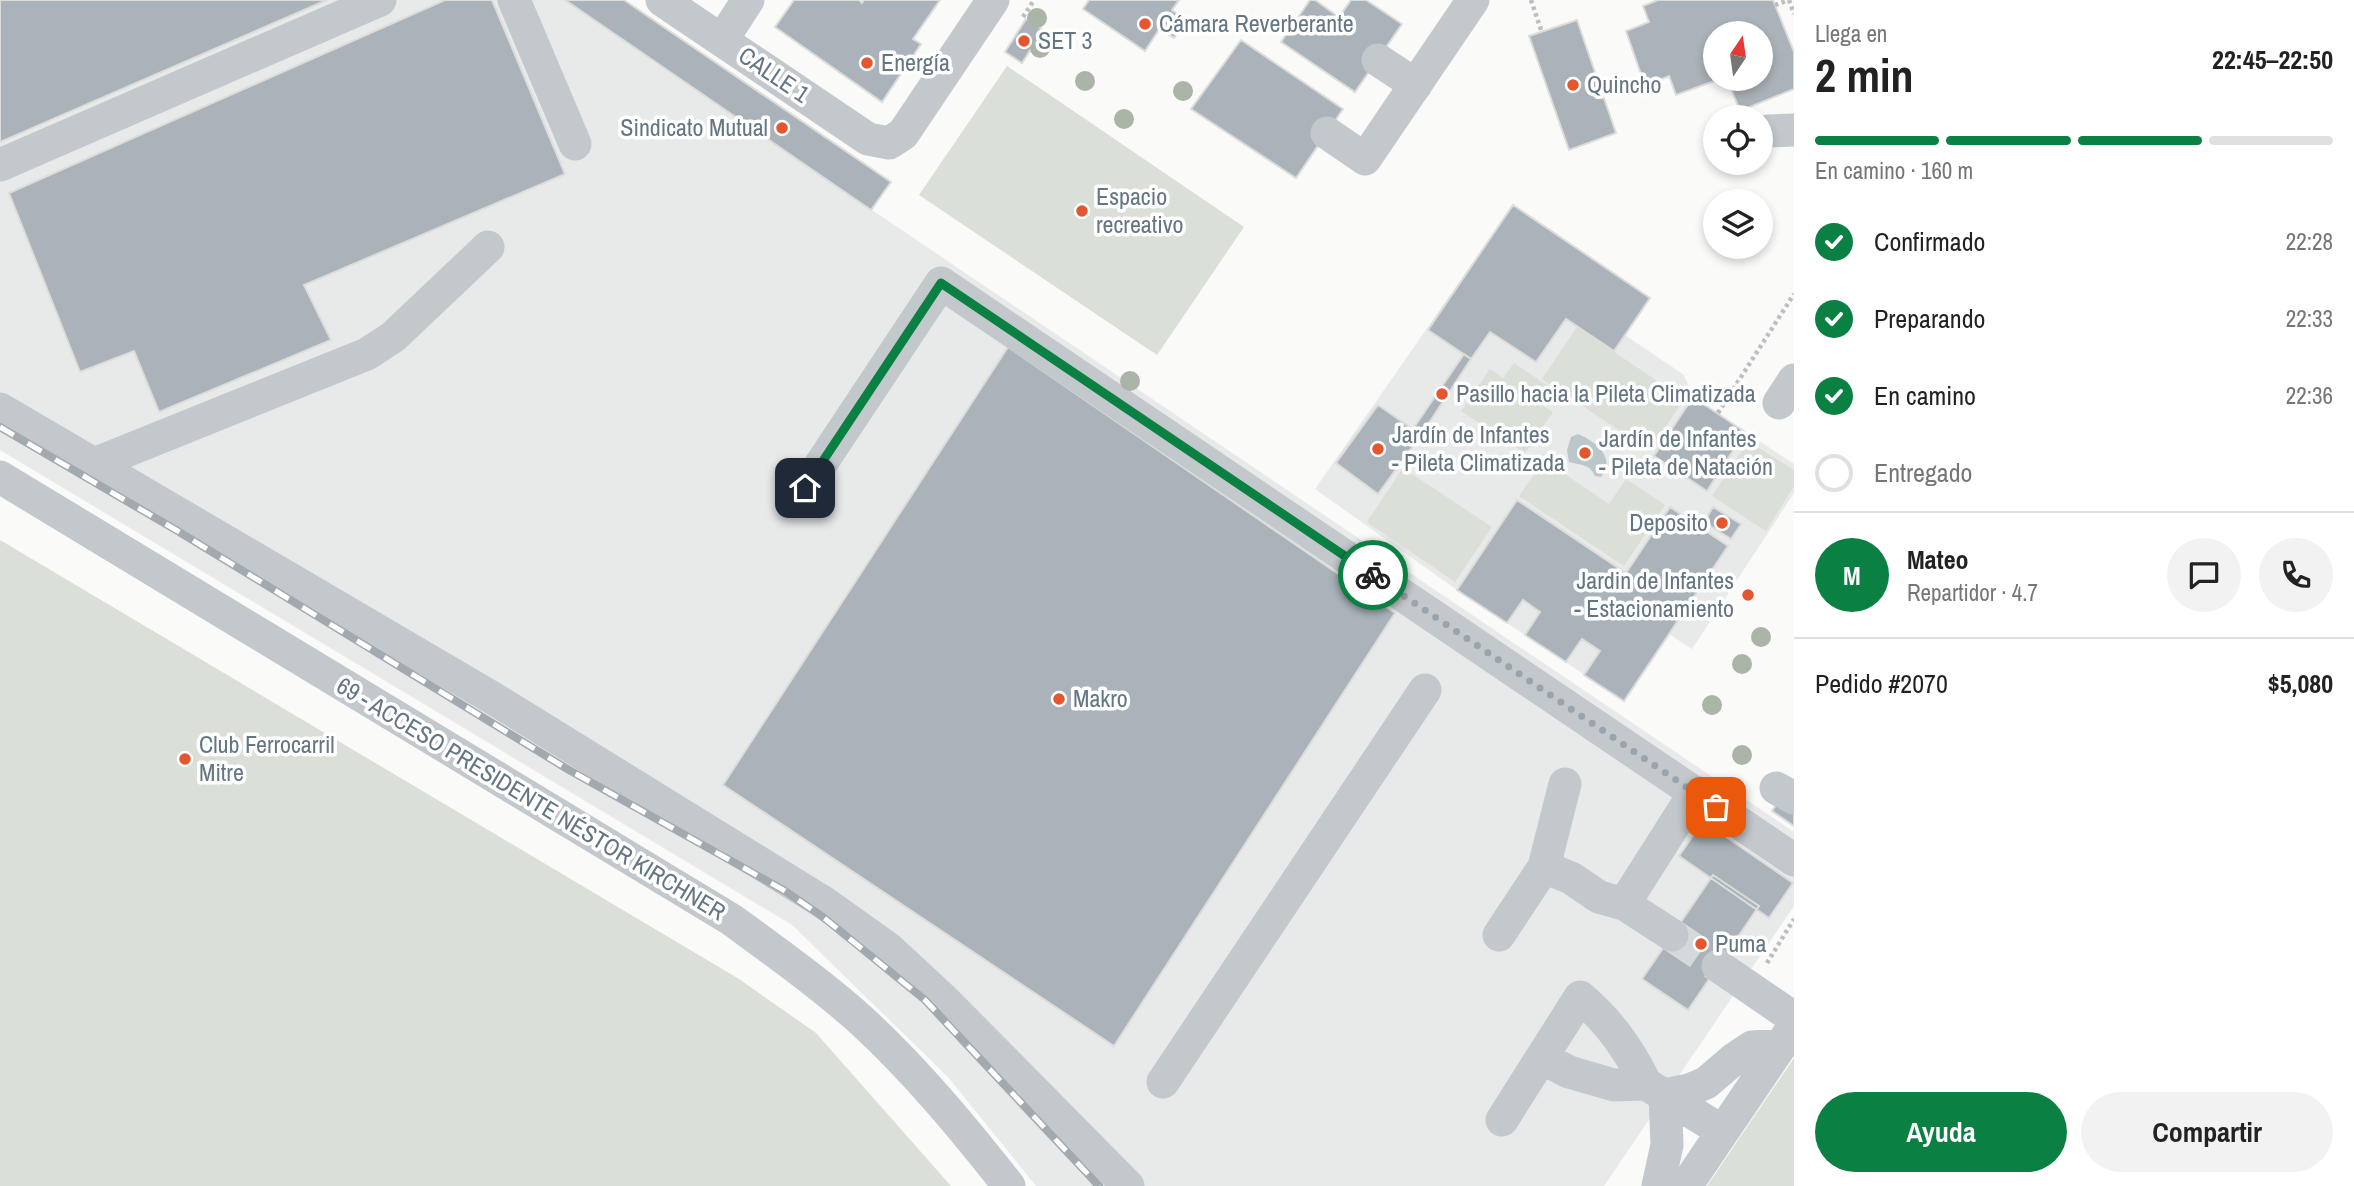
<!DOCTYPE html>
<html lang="es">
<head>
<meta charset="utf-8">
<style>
  :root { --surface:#fff; --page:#f2f2f2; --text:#222; --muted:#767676; --line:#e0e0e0; --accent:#0b8043 }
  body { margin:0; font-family:"Archivo Narrow",sans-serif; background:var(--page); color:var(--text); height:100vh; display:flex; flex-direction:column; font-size:26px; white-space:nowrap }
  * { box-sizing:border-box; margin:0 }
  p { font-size:23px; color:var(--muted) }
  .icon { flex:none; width:38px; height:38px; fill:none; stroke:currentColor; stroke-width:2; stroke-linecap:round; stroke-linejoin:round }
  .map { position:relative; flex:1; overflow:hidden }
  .panel { display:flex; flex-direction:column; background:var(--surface); width:560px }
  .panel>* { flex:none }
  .needle { width:46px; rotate:13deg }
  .controls { position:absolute; left:1703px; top:21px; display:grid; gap:14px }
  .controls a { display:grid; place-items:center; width:70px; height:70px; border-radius:50%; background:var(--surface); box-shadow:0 4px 10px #0003; font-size:35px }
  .pin { position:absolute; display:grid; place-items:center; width:60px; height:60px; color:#fff; margin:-30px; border-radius:14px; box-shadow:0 4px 10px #0006 }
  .courier { position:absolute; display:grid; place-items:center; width:70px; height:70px; margin:-35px; border:5px solid #0b8043; border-radius:50%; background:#fff; color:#222; box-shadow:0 2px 9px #0007 }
  .summary em { font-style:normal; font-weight:700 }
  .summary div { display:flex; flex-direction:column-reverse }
  .summary { display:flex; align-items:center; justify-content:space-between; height:119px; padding:0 21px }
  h1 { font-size:46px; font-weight:700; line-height:52px }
  .bar { display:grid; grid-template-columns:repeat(4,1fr); gap:10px 7px; align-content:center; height:84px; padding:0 21px }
  .bar i { height:9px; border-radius:5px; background:var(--line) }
  .bar .active { background:var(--accent) }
  .bar p { grid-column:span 4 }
  .line { display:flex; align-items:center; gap:18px; padding:0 21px; border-top:2px solid var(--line) }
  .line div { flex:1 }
  .round { display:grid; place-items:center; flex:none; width:74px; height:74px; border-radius:37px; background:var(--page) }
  ol { padding:0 21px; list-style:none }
  li { display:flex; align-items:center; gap:21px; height:77px }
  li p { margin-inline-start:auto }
  li .icon { padding:7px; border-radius:50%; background:var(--accent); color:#fff; stroke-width:4 }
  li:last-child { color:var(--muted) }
  li i { width:38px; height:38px; border:4px solid var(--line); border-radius:50% }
  .button { display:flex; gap:14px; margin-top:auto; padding:14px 21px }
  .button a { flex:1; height:80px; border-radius:42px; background:var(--accent); color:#fff; font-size:28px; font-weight:700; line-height:80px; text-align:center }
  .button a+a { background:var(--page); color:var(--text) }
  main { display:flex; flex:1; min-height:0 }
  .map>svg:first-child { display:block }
</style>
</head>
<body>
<main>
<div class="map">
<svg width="1794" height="1186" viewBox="0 0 1794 1186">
  <rect width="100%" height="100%" fill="#fafaf8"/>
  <path fill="#e8e9e9" d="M 0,0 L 565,0 L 672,75 L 1794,832 L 1794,906 L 1604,1186 L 1036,1186 L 948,1077 L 792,925 L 0,450 Z
    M 1513,205 L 1650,298 L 1625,335 L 1684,375 L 1693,397 L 1794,464 L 1794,493 L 1692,649 L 1669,634 L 1624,701 L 1457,590 L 1315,489 Z"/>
  <path fill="#dadfd7" d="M 1007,66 L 1244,227 L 1157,355 L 919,195 Z
    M 1577,327 L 1684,399 L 1650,451 L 1542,379 Z
    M 1514,363 L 1550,387 L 1539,403 L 1553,412 L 1525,453 L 1461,411 L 1490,369 L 1503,378 Z
    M 1748,441 L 1794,470 L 1794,486 L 1766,531 L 1712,496 Z
    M 1544,460 L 1609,504 L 1626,479 L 1665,505 L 1624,566 L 1519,496 Z
    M 1403,468 L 1492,527 L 1455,582 L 1367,522 Z
    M 0,540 L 739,979 L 816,1033 L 951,1186 L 0,1186 Z
    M 1794,1058 L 1794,1186 L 1707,1186 Z"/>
  <path fill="#bbc7cb" d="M 1578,434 C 1595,441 1617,458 1601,477 L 1595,476 C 1590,464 1580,465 1569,462 L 1567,450 L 1571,437 Z"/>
  <path fill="#aab3b9" stroke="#dcdcda" stroke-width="2" d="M 0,0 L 327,0 L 0,142 Z
    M 445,0 L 492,0 L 565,174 L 304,285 L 331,340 L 159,412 L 134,351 L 80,372 L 9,193 Z
    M 565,0 L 624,0 L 891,182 L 871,210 Z
    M 794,0 L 859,0 L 862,3 L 864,0 L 940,0 L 913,39 L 921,44 L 882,102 L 775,27 Z
    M 1089,0 L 1179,0 L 1172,10 L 1186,20 L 1174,38 L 1160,28 L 1145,51 L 1083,9 Z
    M 1310,0 L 1315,0 L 1339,17 L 1351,0 L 1366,0 L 1402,24 L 1355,92 L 1281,42 Z
    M 1658,0 L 1773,0 L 1794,52 L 1794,89 L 1740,111 L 1727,79 L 1760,79 L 1760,33 L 1715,33 L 1715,79 L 1720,79 L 1676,95 L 1669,76 L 1645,86 L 1626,31 L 1649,22 L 1643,6 Z
    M 1026,19 L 1043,30 L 1022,63 L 1005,52 Z
    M 1577,20 L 1616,133 L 1569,150 L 1529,36 Z
    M 1241,40 L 1343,109 L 1296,178 L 1191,109 Z
    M 1513,205 L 1650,298 L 1614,351 L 1566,319 L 1536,362 L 1490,332 L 1471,359 L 1428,330 Z
    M 1008,347 L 1395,613 L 1114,1046 L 723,785 Z
    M 1464,354 L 1471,359 L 1421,435 L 1413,429 Z
    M 1693,397 L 1745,432 L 1707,491 L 1654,456 Z
    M 1378,405 L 1421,435 L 1378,494 L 1336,463 Z
    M 1517,500 L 1626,573 L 1670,507 L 1728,546 L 1624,701 L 1584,675 L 1600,651 L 1582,639 L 1566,662 L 1525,635 L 1540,612 L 1523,600 L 1507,623 L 1457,590 Z
    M 1713,507 L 1741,524 L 1731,539 L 1704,522 Z
    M 1786,790 L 1794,795 L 1794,826 L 1772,811 Z
    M 1703,821 L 1793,883 L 1769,918 L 1679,856 Z
    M 1713,875 L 1759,906 L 1688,1010 L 1642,979 Z"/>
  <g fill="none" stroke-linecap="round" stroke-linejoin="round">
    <path stroke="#d5d9db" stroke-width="33" stroke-dasharray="33 17" stroke-linecap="butt" d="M 1672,935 L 1718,966"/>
    <path stroke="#bbbfc2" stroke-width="4.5" stroke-dasharray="3.5 3.5" stroke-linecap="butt" d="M 1531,0 L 1542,33
      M 1789,0 L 1794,14
      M 1775,5 L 1789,0
      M 1023,17 L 1034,0
      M 1718,413 L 1794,294
      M 1767,963 L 1794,919"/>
    <path stroke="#c3c8cc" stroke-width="33" d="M 514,0 L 575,144
      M 662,0 L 868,139 L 889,143 L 903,134 L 993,0
      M 722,40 L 748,0
      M 1378,60 L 1416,85
      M 1327,133 L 1365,159 L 1473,0
      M 1760,135 L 1768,131 L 1794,130
      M 0,165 L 380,0
      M 1779,403 L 1794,380
      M 0,409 L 491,697 L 823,902 L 889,949 L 943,999 L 1128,1186
      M 94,464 L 367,354 L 393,337 L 488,247
      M 0,477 L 732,920 C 777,953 822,985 863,1022 C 917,1072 964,1129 1009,1186
      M 805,488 L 941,283 L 1794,860
      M 1776,788 L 1794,798
      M 1544,867 L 1571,878 L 1599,897 L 1624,904
      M 1499,935 L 1544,867 L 1565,784
      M 1672,935 L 1624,904 L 1695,792
      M 1718,966 L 1794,1018
      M 1542,1058 L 1569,1072 L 1614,1085 L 1646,1084 L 1722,1131
      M 1163,1082 L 1425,690
      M 1665,1095 L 1689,1090 L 1706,1083 L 1734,1059 L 1752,1047 L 1782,1045
      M 1502,1120 L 1580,997 C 1610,1022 1629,1050 1646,1084
      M 1658,1186 L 1667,1145 L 1665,1095
      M 1686,1186 L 1794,1026"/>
    <g stroke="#a2aab0" stroke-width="8">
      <path id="rail" d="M 0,427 L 176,530 L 569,770 L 785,891 L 823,917 L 925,1000 L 1099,1186"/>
    </g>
    <use href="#rail" stroke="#fff" stroke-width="5" stroke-dasharray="16" stroke-linecap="butt"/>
  </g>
  <g fill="#aab4a7">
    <circle cx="1037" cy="18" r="10"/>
    <circle cx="1040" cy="48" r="10"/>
    <circle cx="1085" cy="81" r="10"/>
    <circle cx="1183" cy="91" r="10"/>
    <circle cx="1124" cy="119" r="10"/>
    <circle cx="1130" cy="381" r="10"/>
    <circle cx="1761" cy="637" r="10"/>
    <circle cx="1742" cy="664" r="10"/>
    <circle cx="1712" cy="705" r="10"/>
    <circle cx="1742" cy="755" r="10"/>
  </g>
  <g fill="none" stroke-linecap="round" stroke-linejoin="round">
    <path stroke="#99a4ac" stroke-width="7" stroke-dasharray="0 12.6" d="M 1373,575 L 1716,807"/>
    <path stroke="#0b8043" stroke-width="9" d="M 805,488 L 941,283 L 1373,575"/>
  </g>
  <g fill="#e4572e" stroke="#fff" stroke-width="2.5">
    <circle cx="1145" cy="24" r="7"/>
    <circle cx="1024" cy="41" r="7"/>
    <circle cx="867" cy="63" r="7"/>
    <circle cx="1573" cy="85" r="7"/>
    <circle cx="782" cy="128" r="7"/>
    <circle cx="1082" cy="211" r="7"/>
    <circle cx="1442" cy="394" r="7"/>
    <circle cx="1378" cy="449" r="7"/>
    <circle cx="1585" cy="453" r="7"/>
    <circle cx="1722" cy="523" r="7"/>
    <circle cx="1748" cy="595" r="7"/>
    <circle cx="1059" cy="699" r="7"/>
    <circle cx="185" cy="759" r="7"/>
    <circle cx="1701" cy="944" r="7"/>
  </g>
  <g text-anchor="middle" stroke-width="7" stroke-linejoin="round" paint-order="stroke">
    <g font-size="24" fill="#657683" stroke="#fff" text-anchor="start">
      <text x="1159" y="32">Cámara Reverberante</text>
      <text x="1038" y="49">SET 3</text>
      <text x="881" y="71">Energía</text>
      <text x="1587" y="93">Quincho</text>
      <text x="768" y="136" text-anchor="end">Sindicato Mutual</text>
      <text x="1096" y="205">Espacio<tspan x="1096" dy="28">recreativo</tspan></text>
      <text x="1456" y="402">Pasillo hacia la Pileta Climatizada</text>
      <text x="1392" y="443">Jardín de Infantes<tspan x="1392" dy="28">- Pileta Climatizada</tspan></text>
      <text x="1599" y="447">Jardín de Infantes<tspan x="1599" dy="28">- Pileta de Natación</tspan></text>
      <text x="1708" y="531" text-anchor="end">Deposito</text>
      <text x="1734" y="589" text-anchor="end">Jardin de Infantes<tspan x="1734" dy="28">- Estacionamiento</tspan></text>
      <text x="1073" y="707">Makro</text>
      <text x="199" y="753">Club Ferrocarril<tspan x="199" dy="28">Mitre</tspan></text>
      <text x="1715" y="952">Puma</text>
    </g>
    <g font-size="24" fill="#657683" stroke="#fff">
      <text transform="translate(774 75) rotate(34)" y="8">CALLE 1</text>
      <text transform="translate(531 799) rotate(31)" y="8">69 - ACCESO PRESIDENTE NÉSTOR KIRCHNER</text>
    </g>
  </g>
</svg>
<div class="controls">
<a><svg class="needle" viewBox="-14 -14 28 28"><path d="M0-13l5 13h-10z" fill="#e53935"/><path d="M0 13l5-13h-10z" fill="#767676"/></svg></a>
<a><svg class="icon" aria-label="locate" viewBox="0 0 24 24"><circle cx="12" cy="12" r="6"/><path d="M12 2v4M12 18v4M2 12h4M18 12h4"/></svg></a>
<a><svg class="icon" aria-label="layers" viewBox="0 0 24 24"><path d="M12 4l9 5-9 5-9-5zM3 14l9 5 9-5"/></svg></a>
</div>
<div class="pin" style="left:1716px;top:807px;background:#ea580c"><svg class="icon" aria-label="bag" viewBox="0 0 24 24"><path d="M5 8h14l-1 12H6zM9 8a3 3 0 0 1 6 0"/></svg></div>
<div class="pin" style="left:805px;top:488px;background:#1f2937"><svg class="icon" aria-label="home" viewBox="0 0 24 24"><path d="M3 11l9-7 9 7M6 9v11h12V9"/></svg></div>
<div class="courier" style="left:1373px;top:575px"><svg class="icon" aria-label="bike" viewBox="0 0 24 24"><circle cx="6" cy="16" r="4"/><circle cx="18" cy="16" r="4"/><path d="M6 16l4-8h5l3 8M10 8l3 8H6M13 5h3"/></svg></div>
</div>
<section class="panel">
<div class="summary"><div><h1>2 min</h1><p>Llega en</p></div><em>22:45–22:50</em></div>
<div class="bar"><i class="active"></i><i class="active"></i><i class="active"></i><i></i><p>En camino · 160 m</p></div>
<ol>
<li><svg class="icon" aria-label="check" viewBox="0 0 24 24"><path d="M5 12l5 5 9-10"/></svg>Confirmado<p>22:28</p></li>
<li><svg class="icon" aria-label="check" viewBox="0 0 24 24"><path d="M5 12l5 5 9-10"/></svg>Preparando<p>22:33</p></li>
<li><svg class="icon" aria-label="check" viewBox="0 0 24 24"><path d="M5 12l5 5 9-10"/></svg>En camino<p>22:36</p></li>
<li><i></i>Entregado</li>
</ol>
<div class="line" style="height:126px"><b class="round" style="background:var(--accent);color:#fff">M</b><div><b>Mateo</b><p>Repartidor · 4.7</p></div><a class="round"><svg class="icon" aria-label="chat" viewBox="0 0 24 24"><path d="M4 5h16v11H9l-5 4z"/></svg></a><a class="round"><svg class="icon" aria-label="phone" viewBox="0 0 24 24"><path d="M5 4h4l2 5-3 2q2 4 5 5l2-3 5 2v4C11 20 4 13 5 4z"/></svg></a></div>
<div class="line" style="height:91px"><div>Pedido #2070</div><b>$5,080</b></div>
<div class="button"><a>Ayuda</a><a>Compartir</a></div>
</section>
</main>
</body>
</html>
